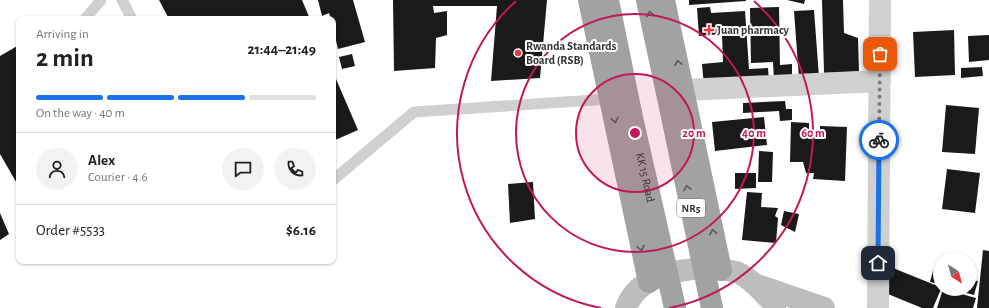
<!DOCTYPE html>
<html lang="en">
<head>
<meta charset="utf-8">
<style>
  :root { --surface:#fff; --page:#f2f2f2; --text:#222; --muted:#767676; --line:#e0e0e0; --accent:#1a73e8 }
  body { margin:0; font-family:"Alegreya Sans",sans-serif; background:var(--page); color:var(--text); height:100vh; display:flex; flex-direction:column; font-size:15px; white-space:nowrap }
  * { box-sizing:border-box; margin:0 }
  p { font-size:13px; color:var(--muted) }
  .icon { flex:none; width:22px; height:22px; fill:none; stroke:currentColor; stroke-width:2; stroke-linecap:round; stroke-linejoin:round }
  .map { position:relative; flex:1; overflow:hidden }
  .side { position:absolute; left:16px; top:16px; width:320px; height:248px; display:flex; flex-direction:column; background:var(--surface); border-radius:8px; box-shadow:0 1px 3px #0004 }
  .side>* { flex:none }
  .needle { width:26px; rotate:144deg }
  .tools { position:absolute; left:933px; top:252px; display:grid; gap:8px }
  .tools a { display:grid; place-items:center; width:44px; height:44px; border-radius:50%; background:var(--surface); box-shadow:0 1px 3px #0004; font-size:20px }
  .pin { position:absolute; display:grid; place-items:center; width:34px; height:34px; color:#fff; margin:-17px; border-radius:8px; box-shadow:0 2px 6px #0006 }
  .courier { position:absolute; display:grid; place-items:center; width:40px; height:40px; margin:-20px; border:3px solid #1a73e8; border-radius:50%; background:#fff; color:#222; box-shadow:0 1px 5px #0007 }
  .headline em { font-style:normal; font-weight:700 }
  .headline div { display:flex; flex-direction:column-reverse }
  .headline { display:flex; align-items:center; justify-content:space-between; height:68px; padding:0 20px }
  h1 { font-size:26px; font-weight:700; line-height:30px }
  .bar { display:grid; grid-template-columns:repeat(4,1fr); gap:6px 4px; align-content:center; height:48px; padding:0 20px }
  .bar i { height:5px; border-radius:3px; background:var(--line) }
  .bar .selected { background:var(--accent) }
  .bar p { grid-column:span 4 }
  .line { display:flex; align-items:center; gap:10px; padding:0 20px; border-top:1px solid var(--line) }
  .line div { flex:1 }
  .round { display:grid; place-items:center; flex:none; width:42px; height:42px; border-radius:21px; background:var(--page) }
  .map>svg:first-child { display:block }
</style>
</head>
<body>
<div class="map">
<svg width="989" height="308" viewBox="0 0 989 308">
  <rect width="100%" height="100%" fill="#fff"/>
  <path fill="#1a1a1a" d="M 159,0 L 302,0 L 310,19 L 169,19 Z
    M 318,0 L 353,0 L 365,42 L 338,49 L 333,28 L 333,19 L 331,19 L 329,13 L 322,16 Z
    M 393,0 L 547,0 L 540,78 L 491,81 L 497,6 L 433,6 L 434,13 L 447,11 L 447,35 L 436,38 L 435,68 L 394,71 Z
    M 689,0 L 746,0 L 746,1 L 689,5 Z
    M 787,0 L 805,0 L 804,4 Z
    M 822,0 L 843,0 L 844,33 L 858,38 L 859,72 L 824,73 Z
    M 710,7 L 711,13 L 745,11 L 749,69 L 768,68 L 769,81 L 704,86 L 702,64 L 723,62 L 722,34 L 699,36 L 697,8 Z
    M 779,7 L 780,65 L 792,64 L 792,81 L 774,81 L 773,62 L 751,63 L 750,8 Z
    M 814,10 L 819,77 L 799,79 L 794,11 Z
    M 954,30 L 955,75 L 915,77 L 913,32 Z
    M 989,35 L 989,60 L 969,62 L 968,36 Z
    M 19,45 L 19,187 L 0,154 L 0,56 Z
    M 352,54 L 355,66 L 342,69 L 339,57 Z
    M 982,67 L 983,76 L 961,78 L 961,68 Z
    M 333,72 L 358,130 L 333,141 Z
    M 785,101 L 786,109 L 792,109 L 792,120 L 780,121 L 779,111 L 743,113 L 743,103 Z
    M 946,105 L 979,108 L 975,154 L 942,152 Z
    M 764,117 L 767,145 L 715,151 L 712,122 Z
    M 791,122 L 809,123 L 809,130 L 820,130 L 820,126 L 847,127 L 845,181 L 813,179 L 814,173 L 806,173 L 803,162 L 790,162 Z
    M 759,151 L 773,152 L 772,182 L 758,182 Z
    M 947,169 L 980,173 L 975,213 L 942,209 Z
    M 735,173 L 756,173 L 756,188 L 735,189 Z
    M 533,182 L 535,219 L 510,223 L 508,184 Z
    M 747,192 L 762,193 L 761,207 L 778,208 L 775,216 L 778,218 L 776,243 L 742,240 Z
    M 784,211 L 799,214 L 795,232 L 781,225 Z
    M 0,213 L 9,234 L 0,240 Z
    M 983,250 L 989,251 L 989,308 L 977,308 Z
    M 893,268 L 940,287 L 941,289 L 933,308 L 922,308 L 883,292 Z
    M 933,271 L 940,273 L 940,284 L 930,282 Z
    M 971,280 L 978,281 L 974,295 L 967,293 L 968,289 L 970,289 Z
    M 943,289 L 976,298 L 973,308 L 937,308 Z"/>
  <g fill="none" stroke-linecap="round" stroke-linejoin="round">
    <path stroke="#d0d0d0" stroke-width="11" d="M 122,0 L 132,19
      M 85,19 L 101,0
      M 333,180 L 414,112 L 610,99"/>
    <path stroke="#d0d0d0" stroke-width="22" d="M 684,90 L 880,81
      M 878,308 L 880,0"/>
    <path stroke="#bdbdbd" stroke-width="22" d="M 757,285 L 824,308
      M 626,308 C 638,274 684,267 715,269 C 723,270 732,270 739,273 C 753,280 763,293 774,304 L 775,308"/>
    <path stroke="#a2a2a2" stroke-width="22" d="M 589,0 L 649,282
      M 608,0 L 631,113
      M 647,0 L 670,107
      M 664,0 L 721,270"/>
    <g stroke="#a2a2a2" stroke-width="22">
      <path d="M 670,107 L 712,308"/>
      <path id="s1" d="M 631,113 L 675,308"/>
    </g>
  </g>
  <defs><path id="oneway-chevron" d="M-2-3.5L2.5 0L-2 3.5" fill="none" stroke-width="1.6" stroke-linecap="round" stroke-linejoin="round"/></defs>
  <g stroke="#5a5a5a">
    <use href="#oneway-chevron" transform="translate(650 14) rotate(-102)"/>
    <use href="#oneway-chevron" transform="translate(678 63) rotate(-102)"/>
    <use href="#oneway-chevron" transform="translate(615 120) rotate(78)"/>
    <use href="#oneway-chevron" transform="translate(687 188) rotate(-102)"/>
    <use href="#oneway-chevron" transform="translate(713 232) rotate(-101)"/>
    <use href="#oneway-chevron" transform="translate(641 248) rotate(78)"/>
  </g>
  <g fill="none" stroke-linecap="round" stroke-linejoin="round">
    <path stroke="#7a7a7a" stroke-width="4" stroke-dasharray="0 7.2" d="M 879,140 L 880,54"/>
    <path stroke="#1a73e8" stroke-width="5" d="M 878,263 L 879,140"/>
  </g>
  <circle cx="635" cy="133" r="59" fill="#c2185b" fill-opacity=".12"/>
  <g fill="none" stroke="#c2185b" stroke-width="2">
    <circle cx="635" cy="133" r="59"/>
    <circle cx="635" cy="133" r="119"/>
    <path d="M601 308A178 178 0 0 1 516 1M754 1A178 178 0 0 1 669 308"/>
  </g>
  <g fill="#e63946" stroke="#fff" stroke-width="1.5">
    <path d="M707 24h4v4h4v4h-4v4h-4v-4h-4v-4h4z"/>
    <circle cx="518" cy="53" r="4"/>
  </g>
  <g text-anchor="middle" stroke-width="4" stroke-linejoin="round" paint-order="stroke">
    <rect fill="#fff" stroke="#707070" stroke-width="1" x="677" y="199" width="28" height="18" rx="3"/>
    <g font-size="11" font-weight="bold" fill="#333">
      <text x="691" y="212">NR5</text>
    </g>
    <g font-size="12" font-weight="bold" fill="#333" stroke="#fff" text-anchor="start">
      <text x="717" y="34">Juan pharmacy</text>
      <text x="526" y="50">Rwanda Standards<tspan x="526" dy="14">Board (RSB)</tspan></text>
    </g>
    <g font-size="12" fill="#333" stroke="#fff">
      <text dy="4" stroke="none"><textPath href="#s1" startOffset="66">KK 15 Road</textPath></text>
    </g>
  </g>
  <circle cx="635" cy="133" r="6" fill="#c2185b" stroke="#fff" stroke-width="2"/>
  <g font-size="12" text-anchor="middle" font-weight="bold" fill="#c2185b" stroke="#fff" stroke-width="4" stroke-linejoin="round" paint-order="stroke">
    <text x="694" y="137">20 m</text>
    <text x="754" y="137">40 m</text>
    <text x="813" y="137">60 m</text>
  </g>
</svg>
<div class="tools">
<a><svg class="needle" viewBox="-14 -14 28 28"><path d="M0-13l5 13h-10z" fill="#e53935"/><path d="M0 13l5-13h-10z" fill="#767676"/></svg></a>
</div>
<div class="pin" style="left:880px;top:54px;background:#ea580c"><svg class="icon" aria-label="bag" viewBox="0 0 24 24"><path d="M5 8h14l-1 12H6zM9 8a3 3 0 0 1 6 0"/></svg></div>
<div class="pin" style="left:878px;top:263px;background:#1f2937"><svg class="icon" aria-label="home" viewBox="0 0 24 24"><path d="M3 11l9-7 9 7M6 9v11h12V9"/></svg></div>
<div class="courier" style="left:879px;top:140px"><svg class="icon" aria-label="bike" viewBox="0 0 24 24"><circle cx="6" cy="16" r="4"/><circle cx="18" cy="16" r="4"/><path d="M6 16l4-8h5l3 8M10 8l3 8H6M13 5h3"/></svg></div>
<section class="side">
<div class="headline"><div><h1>2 min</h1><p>Arriving in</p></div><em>21:44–21:49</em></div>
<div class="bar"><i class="selected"></i><i class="selected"></i><i class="selected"></i><i></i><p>On the way · 40 m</p></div>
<div class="line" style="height:72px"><a class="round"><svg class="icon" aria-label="person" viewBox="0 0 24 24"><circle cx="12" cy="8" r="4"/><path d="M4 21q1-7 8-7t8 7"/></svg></a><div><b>Alex</b><p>Courier · 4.6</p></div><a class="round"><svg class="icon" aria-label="chat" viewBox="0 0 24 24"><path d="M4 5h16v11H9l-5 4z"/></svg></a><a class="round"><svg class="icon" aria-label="phone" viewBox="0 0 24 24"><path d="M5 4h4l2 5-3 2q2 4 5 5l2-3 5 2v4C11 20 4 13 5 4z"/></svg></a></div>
<div class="line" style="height:52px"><div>Order #5533</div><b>$6.16</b></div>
</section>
</div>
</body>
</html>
